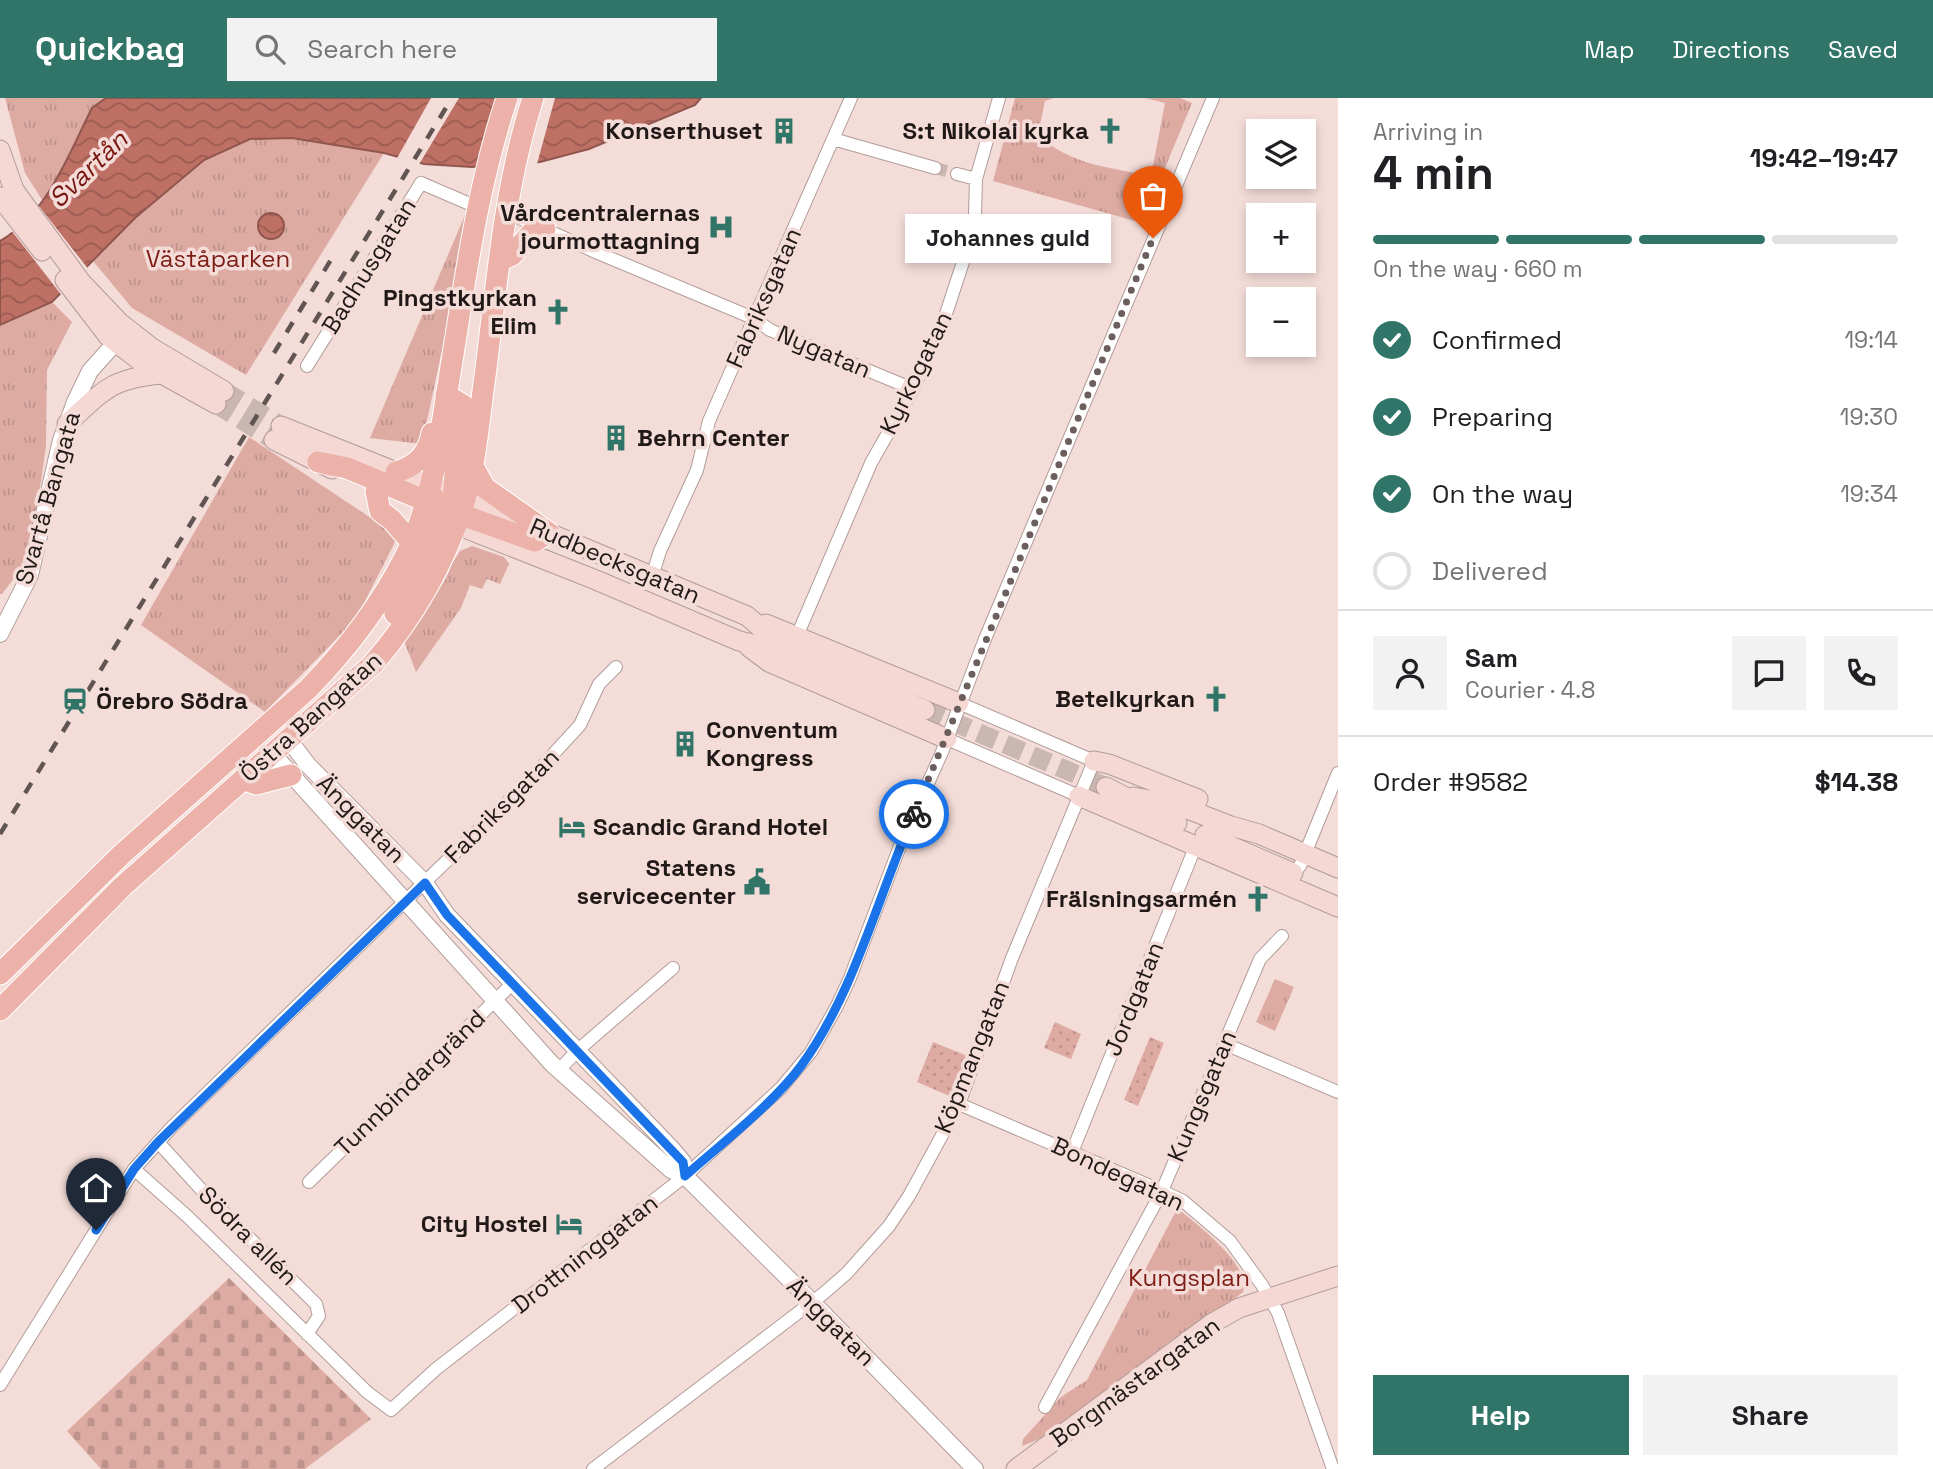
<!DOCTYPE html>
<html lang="en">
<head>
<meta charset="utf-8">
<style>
  :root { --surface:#fff; --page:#f2f2f2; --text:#202124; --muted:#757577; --line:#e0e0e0; --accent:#317569 }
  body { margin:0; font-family:"Space Grotesk",sans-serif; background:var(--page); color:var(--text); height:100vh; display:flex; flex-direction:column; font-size:26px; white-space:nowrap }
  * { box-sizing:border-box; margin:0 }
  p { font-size:23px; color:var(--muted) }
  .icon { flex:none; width:38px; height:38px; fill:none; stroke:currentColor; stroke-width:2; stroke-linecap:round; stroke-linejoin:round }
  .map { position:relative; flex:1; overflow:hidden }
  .side { display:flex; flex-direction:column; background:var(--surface); width:595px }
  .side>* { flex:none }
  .buttons { position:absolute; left:1246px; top:21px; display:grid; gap:14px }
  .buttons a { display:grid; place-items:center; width:70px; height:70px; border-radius:0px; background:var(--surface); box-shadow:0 4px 10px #0003; font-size:35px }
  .pin { position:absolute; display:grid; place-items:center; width:60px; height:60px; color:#fff; margin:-72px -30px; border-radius:50% 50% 50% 0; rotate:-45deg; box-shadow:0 0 7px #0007 }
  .pin .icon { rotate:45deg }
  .courier { position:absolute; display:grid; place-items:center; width:70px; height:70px; margin:-35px; border:5px solid #1a73e8; border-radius:50%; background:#fff; color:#222; box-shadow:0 2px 9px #0007 }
  .bubble { position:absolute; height:49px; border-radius:0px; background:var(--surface); box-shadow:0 4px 10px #0003; font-size:23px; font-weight:700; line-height:49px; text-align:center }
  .summary em { font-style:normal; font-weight:700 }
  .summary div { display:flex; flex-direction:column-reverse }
  .summary { display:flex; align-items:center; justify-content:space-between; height:119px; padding:0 35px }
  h1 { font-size:46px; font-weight:700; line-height:52px }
  .bar { display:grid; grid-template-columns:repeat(4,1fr); gap:10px 7px; align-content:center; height:84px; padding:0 35px }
  .bar i { height:9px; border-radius:5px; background:var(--line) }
  .bar .on { background:var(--accent) }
  .bar p { grid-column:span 4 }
  .line { display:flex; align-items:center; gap:18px; padding:0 35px; border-top:2px solid var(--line) }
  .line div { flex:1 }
  .round { display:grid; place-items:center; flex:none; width:74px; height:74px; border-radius:0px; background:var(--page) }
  ol { padding:0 35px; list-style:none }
  li { display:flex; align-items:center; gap:21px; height:77px }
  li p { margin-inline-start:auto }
  li .icon { padding:7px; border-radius:50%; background:var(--accent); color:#fff; stroke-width:4 }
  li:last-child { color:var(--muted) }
  li i { width:38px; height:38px; border:4px solid var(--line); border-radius:50% }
  .cta { display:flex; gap:14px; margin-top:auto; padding:14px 35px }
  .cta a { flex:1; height:80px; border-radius:0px; background:var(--accent); color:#fff; font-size:28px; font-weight:700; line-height:80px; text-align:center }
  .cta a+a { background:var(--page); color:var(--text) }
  header { display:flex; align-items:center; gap:42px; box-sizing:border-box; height:98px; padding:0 35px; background:var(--accent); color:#fff }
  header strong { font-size:33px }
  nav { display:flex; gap:38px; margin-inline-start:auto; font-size:24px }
  .search { width:490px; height:63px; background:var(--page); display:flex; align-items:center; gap:18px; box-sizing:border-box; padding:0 24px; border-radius:0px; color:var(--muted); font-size:26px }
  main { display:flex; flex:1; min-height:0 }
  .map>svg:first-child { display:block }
</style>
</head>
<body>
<header>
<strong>Quickbag</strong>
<div class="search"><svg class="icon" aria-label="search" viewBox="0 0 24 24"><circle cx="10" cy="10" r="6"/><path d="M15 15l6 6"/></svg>Search here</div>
<nav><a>Map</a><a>Directions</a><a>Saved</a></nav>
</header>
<main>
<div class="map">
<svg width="1338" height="1371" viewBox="0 0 1338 1371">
  <defs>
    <pattern id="grass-dots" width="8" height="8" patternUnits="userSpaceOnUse" patternTransform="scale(1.75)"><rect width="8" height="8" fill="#deaba3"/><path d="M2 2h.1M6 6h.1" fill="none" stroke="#be938c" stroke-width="1.8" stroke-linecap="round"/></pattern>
    <pattern id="cemetery-stones" width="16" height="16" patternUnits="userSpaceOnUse" patternTransform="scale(1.75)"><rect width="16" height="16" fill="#deaba3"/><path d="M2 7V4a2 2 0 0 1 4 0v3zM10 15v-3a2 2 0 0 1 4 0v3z" fill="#be938c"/></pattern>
    <pattern id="park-tufts" width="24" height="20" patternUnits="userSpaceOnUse" patternTransform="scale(1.75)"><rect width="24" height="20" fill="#deaba3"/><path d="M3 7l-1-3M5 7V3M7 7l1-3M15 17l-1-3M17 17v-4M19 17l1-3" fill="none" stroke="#be938c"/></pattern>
    <pattern id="water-waves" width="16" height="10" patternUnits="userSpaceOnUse" patternTransform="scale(1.75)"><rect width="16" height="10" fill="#bf7065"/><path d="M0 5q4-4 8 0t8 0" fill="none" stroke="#9b5b52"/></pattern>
  </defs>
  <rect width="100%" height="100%" fill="#f4ddd9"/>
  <path fill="url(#grass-dots)" d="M 1055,924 L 1081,936 L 1071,961 L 1044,950 Z
    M 1150,939 L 1164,945 L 1138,1008 L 1124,1002 Z
    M 933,944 L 970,959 L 954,1000 L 917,984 Z"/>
  <path fill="url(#cemetery-stones)" d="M 229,1180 L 371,1321 L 305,1371 L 101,1371 L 67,1333 Z"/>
  <path fill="url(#park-tufts)" d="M 5,0 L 106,0 L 92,10 L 44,105 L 25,75 Z
    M 1015,0 L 1054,0 L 1045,3 L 1038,37 C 1071,67 1108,69 1151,78 L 1165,5 L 1145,0 L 1180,0 L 1192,5 L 1142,125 L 993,83 Z
    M 292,40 L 384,55 L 246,277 L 132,210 L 93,163 C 133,121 192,57 249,41 C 261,38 279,41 292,40 Z
    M 465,117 L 465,126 L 457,182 L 422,346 L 370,340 Z
    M 52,204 L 72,224 L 47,272 L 46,348 L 33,438 L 18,475 L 2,496 L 0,496 L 0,227 Z
    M 249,339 L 398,438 L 356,521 L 265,614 L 141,527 Z
    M 472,448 L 504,459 L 509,466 L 500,486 L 487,481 L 482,491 L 470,487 L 461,510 L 416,574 L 404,543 L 445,482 L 453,464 L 460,453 Z
    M 1275,881 L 1294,889 L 1275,933 L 1256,924 Z
    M 1176,1113 L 1182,1114 C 1206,1134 1234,1155 1246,1185 L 1243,1194 C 1222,1212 1198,1224 1176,1239 C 1128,1273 1077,1329 1022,1348 L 1023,1341 L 1061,1299 L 1087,1282 Z"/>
  <path fill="url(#water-waves)" stroke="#90564e" stroke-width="2" d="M 106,0 L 701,0 L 695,7 L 589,51 L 540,64 L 472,69 L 424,66 L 384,55 L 292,40 L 250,41 L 204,62 L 135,120 L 52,204 L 0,227 L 0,143 C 48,115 68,57 92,10 Z
    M258 128a13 13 0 1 1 26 0a13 13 0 1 1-26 0Z"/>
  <path fill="#f4ddd9" d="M 431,0 L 459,0 L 418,68 L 396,62 Z
    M 496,0 L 555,0 L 537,66 L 476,70 Z
    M 39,108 L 89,172 L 63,199 L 11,132 Z"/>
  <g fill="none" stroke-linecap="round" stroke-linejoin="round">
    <path stroke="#cab6b2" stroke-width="12" stroke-dasharray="12 6" stroke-linecap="butt" d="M 935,70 L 957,76"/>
    <path stroke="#cab6b2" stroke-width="19" stroke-dasharray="19 10" stroke-linecap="butt" d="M 224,293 L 281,328
      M 216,306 L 274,342
      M 925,612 L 1106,689"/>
    <g stroke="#b19c98" stroke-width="14">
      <path id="minor" d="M 833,41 L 935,70
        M 957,76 L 976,81
        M 506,114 L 598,155 L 753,220 L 770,232 L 913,291
        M 307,268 L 421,85 L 479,110
        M 652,479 L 660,453 L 697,372 L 709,323 L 851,0
        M 797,538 L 871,365 L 913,291 L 944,222 L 967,152 L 975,117 L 976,81 L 999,0
        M 947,641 L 1079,698
        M 1293,775 L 1300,768 L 1338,675
        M 1225,946 L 1338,994
        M 559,972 L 578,952 L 673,870
        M 959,1006 L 1162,1093 L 1183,1103 L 1230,1143 L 1262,1187 L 1278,1215 L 1333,1371
        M 158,1044 L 208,1099 L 316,1206 L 319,1218 L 307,1236
        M 1072,1054 L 1196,747
        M 134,1071 L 188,1119 L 367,1294 L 391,1312 L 436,1271 L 685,1078 L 781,990 L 811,954 L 837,908 L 850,880 L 900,748 L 942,654 L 985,541 L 1213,0
        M 309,1084 L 512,886
        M 0,1287 L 134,1071 L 172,1029 L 523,689 L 580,627 L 599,586 L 616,569
        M 1045,1309 L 1162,1093 L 1260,861 L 1282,838
        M 593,1371 L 824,1195 L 846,1176 L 889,1128 L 909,1098 L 959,1006 L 1012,860 L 1094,663 L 959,605"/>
    </g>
    <g stroke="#b19c98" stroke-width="18">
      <path id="tertiary" d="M 0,536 L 30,477 L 61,342 L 75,304 L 90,273 L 116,244
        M 288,641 L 308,667 L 425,785 L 447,817 L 673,1052 L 683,1064 L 685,1078
        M 272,655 L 552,966 L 671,1072 L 685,1078 L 812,1204 L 975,1371"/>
    </g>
    <g stroke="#b19c98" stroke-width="21">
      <path id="secondary" d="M 0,52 L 14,92 L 81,184 L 120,225 L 152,250 L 224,293
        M 0,99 L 42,153
        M 65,182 L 108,238 L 144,266 L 216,306
        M 67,326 C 104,292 110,281 161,276
        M 281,328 L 549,435 L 747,518 L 787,552
        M 274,342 L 332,371
        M 442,421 L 596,482 L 739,543 L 790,554 L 925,612
        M 766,526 L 959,605
        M 749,549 L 769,564 L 947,641
        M 1094,663 L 1109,666 L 1198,701
        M 1106,689 L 1177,725
        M 1079,698 L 1338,809
        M 1133,699 L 1177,707 L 1231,728 L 1259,736 L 1338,770
        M 1205,737 L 1293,775
        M 1016,1371 L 1211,1226 L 1239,1210 L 1338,1178"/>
    </g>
    <g stroke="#fff" stroke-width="23">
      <path id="primary" d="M 499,163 L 512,157 L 534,132 L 545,131
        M 446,297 L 463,307 L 456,359 L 453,407
        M 318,364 L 347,370 L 426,403 L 438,404
        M 396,374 C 417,368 428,356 432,335
        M 376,393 L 380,413 L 392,422 L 411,444
        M 423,413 L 454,414 L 535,443 L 549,435 L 485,390 L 472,367
        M 395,516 C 415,484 441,440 434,400
        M 243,681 L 256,686 L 291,677
        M 0,876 L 122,756 L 308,591 C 346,552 380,508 405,459 C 434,402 440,337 450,275 C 465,183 477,89 507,0
        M 0,912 L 123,788 L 373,566 C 414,519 445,464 464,404 C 476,364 479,320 485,278 C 497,185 504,90 533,0"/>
    </g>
    <use href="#minor" stroke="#fff" stroke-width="12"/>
    <use href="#tertiary" stroke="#fff" stroke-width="16"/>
    <use href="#secondary" stroke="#f5d8d4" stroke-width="19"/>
    <use href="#primary" stroke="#ecb2a9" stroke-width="21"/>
    <path stroke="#615553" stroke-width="4.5" stroke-dasharray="12 12" stroke-linecap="butt" d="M 274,255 L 332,160
      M 0,736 L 452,0"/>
  </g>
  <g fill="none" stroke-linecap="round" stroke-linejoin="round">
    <path stroke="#6b5e5c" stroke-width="7" stroke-dasharray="0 12.6" d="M 914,716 L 1153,140"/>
    <path stroke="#1a73e8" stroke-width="9" d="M 96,1132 L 134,1071 L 158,1044 L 425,785 L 447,817 L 683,1064 L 685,1078 C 720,1047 773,1006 801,968 C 854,896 878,798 914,716"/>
  </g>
  <defs>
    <g id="building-bare" transform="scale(2.1)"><path d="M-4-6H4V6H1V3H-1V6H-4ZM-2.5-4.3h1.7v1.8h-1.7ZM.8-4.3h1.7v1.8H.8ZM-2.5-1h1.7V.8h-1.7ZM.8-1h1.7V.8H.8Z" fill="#317569" stroke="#f4ddd9" stroke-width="2.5" paint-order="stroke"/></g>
    <g id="church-bare" transform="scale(2.1)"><path d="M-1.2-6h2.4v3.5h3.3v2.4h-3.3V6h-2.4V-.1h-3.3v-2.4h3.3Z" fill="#317569" stroke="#f4ddd9" stroke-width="2.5" paint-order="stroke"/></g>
    <g id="hospital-bare" transform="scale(2.1)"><path d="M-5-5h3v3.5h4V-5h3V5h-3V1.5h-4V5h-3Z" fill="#317569" stroke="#f4ddd9" stroke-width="2.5" paint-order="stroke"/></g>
    <g id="station-bare" transform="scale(2.1)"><path d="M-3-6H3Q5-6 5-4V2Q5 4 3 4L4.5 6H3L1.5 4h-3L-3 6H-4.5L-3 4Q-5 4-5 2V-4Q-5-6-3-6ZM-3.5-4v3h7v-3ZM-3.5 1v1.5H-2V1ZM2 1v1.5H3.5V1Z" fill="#317569" stroke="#f4ddd9" stroke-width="2.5" paint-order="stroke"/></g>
    <g id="hotel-bare" transform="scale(2.1)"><path d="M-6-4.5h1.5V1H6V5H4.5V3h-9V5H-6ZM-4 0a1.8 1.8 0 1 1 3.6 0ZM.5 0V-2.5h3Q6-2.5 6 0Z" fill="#317569" stroke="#f4ddd9" stroke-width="2.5" paint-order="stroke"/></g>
    <g id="civic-bare" transform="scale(2.1)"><path d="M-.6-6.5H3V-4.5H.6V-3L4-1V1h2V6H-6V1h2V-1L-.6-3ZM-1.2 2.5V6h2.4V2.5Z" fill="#317569" stroke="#f4ddd9" stroke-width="2.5" paint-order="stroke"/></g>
  </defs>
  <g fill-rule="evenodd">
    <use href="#building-bare" x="784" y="33"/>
    <use href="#church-bare" x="1110" y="33"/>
    <use href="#hospital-bare" x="721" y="129"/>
    <use href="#church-bare" x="558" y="214"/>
    <use href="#building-bare" x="616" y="340"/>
    <use href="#church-bare" x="1216" y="601"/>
    <use href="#station-bare" x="75" y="603"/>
    <use href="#building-bare" x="685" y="646"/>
    <use href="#hotel-bare" x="572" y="729"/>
    <use href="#civic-bare" x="757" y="784"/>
    <use href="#church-bare" x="1258" y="801"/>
    <use href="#hotel-bare" x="569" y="1126"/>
  </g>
  <g text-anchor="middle" stroke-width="7" stroke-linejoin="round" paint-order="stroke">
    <g font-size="24" font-weight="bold" fill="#211918" stroke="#f4ddd9" text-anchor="end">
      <text x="763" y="41">Konserthuset</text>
      <text x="1089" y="41">S:t Nikolai kyrka</text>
      <text x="700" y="123">Vårdcentralernas<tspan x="700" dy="28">jourmottagning</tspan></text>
      <text x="537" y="208">Pingstkyrkan<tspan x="537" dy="28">Elim</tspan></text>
      <text x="637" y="348" text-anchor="start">Behrn Center</text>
      <text x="1195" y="609">Betelkyrkan</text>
      <text x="96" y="611" text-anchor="start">Örebro Södra</text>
      <text x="706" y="640" text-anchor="start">Conventum<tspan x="706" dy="28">Kongress</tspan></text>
      <text x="593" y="737" text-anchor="start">Scandic Grand Hotel</text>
      <text x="736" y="778">Statens<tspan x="736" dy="28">servicecenter</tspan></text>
      <text x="1237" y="809">Frälsningsarmén</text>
      <text x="548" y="1134">City Hostel</text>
    </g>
    <g font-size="24" fill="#7d1d16" stroke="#f4ddd9">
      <text x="218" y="169">Väståparken</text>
      <text x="1189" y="1188">Kungsplan</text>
    </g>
    <g font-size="24" fill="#211918" stroke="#f4ddd9">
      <text transform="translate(369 168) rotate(-58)" y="8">Badhusgatan</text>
      <text transform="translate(764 200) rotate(-66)" y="8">Fabriksgatan</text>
      <text transform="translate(824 254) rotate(23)" y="8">Nygatan</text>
      <text transform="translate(916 275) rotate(-64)" y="8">Kyrkogatan</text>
      <text transform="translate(48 400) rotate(-74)" y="8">Svartå Bangata</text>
      <text transform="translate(615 463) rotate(23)" y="8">Rudbecksgatan</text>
      <text transform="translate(311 619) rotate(-42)" y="8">Östra Bangatan</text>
      <text transform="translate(502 708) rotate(-45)" y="8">Fabriksgatan</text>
      <text transform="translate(361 721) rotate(45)" y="8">Änggatan</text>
      <text transform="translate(1134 901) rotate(-68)" y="8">Jordgatan</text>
      <text transform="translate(972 959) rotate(-68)" y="8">Köpmangatan</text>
      <text transform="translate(410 985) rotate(-44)" y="8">Tunnbindargränd</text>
      <text transform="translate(1202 998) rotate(-67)" y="8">Kungsgatan</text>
      <text transform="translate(1118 1076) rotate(25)" y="8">Bondegatan</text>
      <text transform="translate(248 1138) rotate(45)" y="8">Södra allén</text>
      <text transform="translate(585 1156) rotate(-38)" y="8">Drottninggatan</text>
      <text transform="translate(831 1224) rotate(45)" y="8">Änggatan</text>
      <text transform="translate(1135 1284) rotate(-36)" y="8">Borgmästargatan</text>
    </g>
    <g font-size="26" font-style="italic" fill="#771710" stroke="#f4ddd9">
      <text transform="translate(88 71) rotate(-44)" y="9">Svartån</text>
    </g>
  </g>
</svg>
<div class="buttons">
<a><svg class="icon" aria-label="layers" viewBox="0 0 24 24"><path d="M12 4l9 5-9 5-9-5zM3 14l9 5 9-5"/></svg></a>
<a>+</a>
<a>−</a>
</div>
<div class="pin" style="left:1153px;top:140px;background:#ea580c"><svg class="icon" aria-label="bag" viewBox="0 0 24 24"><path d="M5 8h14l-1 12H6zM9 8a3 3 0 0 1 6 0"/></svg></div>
<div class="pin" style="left:96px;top:1132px;background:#1f2937"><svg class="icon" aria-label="home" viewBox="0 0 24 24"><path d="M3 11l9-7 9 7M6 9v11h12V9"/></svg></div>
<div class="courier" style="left:914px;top:716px"><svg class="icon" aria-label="bike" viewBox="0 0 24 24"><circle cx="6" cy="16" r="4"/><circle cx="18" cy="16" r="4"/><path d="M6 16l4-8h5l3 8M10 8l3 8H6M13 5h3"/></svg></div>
<div class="bubble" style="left:905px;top:116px;width:206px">Johannes guld</div>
</div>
<section class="side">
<div class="summary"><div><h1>4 min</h1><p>Arriving in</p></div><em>19:42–19:47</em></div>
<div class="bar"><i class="on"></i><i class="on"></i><i class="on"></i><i></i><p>On the way · 660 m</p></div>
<ol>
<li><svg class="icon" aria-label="check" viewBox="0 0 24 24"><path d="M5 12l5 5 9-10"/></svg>Confirmed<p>19:14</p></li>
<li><svg class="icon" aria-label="check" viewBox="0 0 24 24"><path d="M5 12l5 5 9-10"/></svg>Preparing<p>19:30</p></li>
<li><svg class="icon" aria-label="check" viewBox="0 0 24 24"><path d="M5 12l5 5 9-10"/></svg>On the way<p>19:34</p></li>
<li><i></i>Delivered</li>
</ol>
<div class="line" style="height:126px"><a class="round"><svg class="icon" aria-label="person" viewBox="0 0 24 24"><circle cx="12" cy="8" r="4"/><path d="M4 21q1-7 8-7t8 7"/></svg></a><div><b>Sam</b><p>Courier · 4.8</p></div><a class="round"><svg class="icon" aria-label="chat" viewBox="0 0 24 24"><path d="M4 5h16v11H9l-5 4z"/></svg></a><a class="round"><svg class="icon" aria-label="phone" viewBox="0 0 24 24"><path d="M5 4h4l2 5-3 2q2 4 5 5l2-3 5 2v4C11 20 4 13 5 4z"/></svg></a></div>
<div class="line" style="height:91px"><div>Order #9582</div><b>$14.38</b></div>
<div class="cta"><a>Help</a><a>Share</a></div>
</section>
</main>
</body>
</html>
